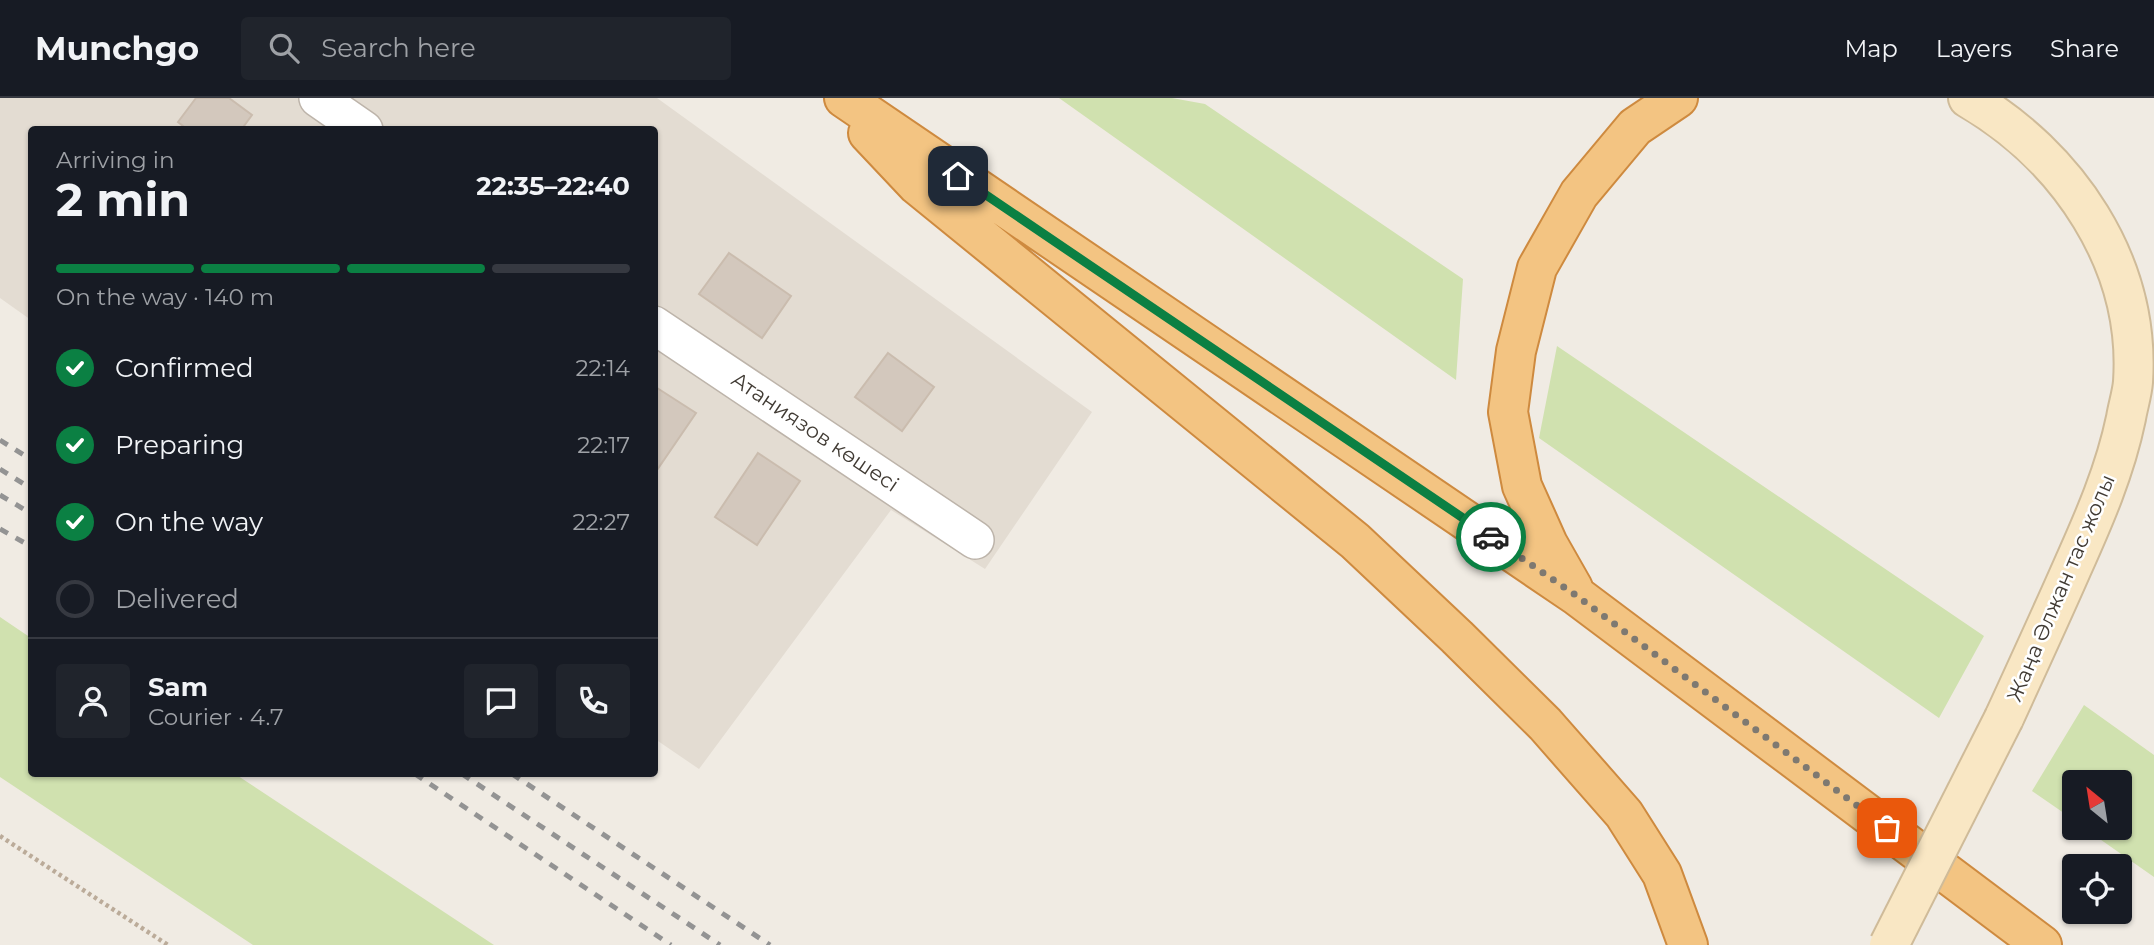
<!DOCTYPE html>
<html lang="en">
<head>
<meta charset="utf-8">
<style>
  :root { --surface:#171b24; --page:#20242c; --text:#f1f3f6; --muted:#9ea1a6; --line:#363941; --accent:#0b8043 }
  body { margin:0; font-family:Montserrat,sans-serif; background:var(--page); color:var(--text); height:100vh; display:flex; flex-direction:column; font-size:26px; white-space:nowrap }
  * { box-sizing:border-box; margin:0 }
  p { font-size:23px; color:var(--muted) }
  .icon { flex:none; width:38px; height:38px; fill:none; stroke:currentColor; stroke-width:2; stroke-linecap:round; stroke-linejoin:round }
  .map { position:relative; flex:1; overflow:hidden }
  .panel { position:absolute; left:28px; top:28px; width:630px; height:651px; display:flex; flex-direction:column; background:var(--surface); border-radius:7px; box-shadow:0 2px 5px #0004 }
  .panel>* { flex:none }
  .needle { width:46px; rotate:330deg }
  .buttons { position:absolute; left:2062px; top:672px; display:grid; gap:14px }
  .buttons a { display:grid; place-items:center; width:70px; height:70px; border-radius:7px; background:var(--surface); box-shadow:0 2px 5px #0004; font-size:35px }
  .pin { position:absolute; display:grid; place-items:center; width:60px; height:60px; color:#fff; margin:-30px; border-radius:14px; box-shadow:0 4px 10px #0006 }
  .courier { position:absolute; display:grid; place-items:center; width:70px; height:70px; margin:-35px; border:5px solid #0b8043; border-radius:50%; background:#fff; color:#222; box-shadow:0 2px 9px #0007 }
  .summary em { font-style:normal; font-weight:700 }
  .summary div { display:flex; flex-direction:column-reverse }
  .summary { display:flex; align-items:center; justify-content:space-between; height:119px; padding:0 28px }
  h1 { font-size:46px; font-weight:700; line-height:52px }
  .bar { display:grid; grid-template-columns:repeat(4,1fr); gap:10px 7px; align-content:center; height:84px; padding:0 28px }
  .bar i { height:9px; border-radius:5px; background:var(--line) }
  .bar .selected { background:var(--accent) }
  .bar p { grid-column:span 4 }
  .line { display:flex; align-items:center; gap:18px; padding:0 28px; border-top:2px solid var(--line) }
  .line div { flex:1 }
  .round { display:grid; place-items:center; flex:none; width:74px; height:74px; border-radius:7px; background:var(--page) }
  ol { padding:0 28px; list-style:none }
  li { display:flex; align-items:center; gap:21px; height:77px }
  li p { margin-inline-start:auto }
  li .icon { padding:7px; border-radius:50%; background:var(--accent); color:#fff; stroke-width:4 }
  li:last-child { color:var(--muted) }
  li i { width:38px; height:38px; border:4px solid var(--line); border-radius:50% }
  header { display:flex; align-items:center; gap:42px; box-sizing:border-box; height:98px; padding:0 35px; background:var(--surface); border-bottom:2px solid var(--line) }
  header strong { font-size:33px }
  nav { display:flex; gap:38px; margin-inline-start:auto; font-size:24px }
  .search { width:490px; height:63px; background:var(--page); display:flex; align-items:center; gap:18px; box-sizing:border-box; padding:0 24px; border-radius:7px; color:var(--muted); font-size:26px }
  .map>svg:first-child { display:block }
</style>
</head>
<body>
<header>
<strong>Munchgo</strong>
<div class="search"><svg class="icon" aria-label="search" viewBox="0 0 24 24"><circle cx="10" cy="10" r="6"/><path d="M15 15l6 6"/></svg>Search here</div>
<nav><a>Map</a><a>Layers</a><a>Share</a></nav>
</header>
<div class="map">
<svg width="2154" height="847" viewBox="0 0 2154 847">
  <rect width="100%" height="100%" fill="#f0ebe3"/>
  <path fill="#e3dcd2" d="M 0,0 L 657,0 L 1092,314 L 985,471 L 891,412 L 699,671 L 655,641 L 654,32 L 32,32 L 31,222 L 0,200 Z"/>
  <path fill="#d0e1af" d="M 1059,0 L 1172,0 L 1205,6 L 1463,181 L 1456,282 Z
    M 1557,248 L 1984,538 L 1939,620 L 1539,340 Z
    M 0,519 L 31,540 L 32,676 L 235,676 L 494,847 L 253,847 L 0,679 Z
    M 2084,607 L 2154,657 L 2154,779 L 2084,730 L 2119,730 L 2119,684 L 2074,684 L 2074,722 L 2032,693 Z"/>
  <path fill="#d3c8bd" stroke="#cabcae" stroke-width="2" d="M 196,0 L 229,0 L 252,17 L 241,32 L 188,32 L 178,24 Z
    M 729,155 L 791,198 L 762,240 L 699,196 Z
    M 888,255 L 934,289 L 902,333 L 855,299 Z
    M 654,288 L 696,315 L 657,372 L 654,371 Z
    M 758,355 L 800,383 L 757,447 L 715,419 Z"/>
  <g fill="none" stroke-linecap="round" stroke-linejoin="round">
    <g stroke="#bdb4aa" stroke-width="40">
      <path id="minor" d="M 318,0 L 364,32
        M 654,227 L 975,442"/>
    </g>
    <g stroke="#cfbb99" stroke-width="42">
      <path id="secondary" d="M 1968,0 C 2067,58 2141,164 2133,284 C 2132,296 2128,308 2126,320 C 2115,373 2094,421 2072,470 C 2050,520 2027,570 2004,620"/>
    </g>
    <g stroke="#ce8a3f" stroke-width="42">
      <path id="trunk" d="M 844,0 L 1577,498 L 2042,847
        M 868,35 L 917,87 L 1355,443 L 1457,539 L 1545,626 L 1624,716 L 1662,776 L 1688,847
        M 1573,490 L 1548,446 L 1522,388 L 1508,314 L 1516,253 L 1537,170 L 1579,96 L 1635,29 L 1678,0"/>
    </g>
    <path stroke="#bbab99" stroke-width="4.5" stroke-dasharray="3.5 3.5" stroke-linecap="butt" d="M 0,738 L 168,847"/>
    <use href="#minor" stroke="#fff" stroke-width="37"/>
    <use href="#secondary" stroke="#f9e7c4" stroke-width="38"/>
    <use href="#trunk" stroke="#f3c482" stroke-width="38"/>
    <path stroke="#939393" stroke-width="5" stroke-dasharray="9 9" stroke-linecap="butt" d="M 0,342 L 32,362
      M 0,371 L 32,391
      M 0,397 L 32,416
      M 0,431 L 32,449
      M 415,676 L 671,847
      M 462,676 L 720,847
      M 512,676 L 770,847"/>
    <g stroke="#cfbb99" stroke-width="42" stroke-linecap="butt">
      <path id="secondary-bridge" d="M 1889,847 L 2004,620"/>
    </g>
    <use href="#secondary-bridge" stroke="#f9e7c4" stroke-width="38"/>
  </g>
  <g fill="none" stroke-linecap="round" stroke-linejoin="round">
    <path stroke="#7e7971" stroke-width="7" stroke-dasharray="0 12.6" d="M 1491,439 L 1577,498 L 1887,730"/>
    <path stroke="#0b8043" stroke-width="9" d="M 958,78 L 1491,439"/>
  </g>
  <g text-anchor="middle" stroke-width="5" stroke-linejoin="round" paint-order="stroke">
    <g font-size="21" fill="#413b34" stroke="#fff">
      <text transform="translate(815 334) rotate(34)" y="7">Атаниязов көшесі</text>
      <text transform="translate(2061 490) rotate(-67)" y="7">Жаңа Әлжан тас жолы</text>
    </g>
  </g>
</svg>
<div class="buttons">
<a><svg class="needle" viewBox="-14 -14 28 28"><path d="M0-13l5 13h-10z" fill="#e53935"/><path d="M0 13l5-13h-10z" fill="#9ea1a6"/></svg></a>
<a><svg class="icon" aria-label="locate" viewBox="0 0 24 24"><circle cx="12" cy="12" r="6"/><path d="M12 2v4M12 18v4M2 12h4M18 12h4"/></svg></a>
</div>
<div class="pin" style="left:1887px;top:730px;background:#ea580c"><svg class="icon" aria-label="bag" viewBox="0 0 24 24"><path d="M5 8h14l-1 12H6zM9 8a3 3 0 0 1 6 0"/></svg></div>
<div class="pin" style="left:958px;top:78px;background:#1f2937"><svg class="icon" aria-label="home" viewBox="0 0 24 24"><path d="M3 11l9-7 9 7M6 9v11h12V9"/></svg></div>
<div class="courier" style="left:1491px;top:439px"><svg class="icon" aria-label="car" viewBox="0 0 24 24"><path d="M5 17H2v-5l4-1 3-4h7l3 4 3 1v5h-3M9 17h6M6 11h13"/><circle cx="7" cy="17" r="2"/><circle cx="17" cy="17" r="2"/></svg></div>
<section class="panel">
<div class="summary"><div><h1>2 min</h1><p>Arriving in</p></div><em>22:35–22:40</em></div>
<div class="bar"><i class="selected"></i><i class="selected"></i><i class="selected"></i><i></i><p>On the way · 140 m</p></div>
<ol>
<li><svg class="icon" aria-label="check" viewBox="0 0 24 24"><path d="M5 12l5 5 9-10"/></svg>Confirmed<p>22:14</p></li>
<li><svg class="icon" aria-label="check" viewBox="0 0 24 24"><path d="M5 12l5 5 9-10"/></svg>Preparing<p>22:17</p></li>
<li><svg class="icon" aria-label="check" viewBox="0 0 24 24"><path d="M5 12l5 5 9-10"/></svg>On the way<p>22:27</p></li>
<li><i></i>Delivered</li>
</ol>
<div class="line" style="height:126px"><a class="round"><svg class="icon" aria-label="person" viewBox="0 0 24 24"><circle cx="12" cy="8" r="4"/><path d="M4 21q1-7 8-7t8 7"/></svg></a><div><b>Sam</b><p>Courier · 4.7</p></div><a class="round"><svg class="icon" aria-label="chat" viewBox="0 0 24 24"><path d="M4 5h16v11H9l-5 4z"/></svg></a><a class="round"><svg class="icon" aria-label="phone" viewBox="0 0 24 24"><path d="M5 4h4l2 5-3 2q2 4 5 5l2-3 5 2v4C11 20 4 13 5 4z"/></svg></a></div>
</section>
</div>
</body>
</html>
